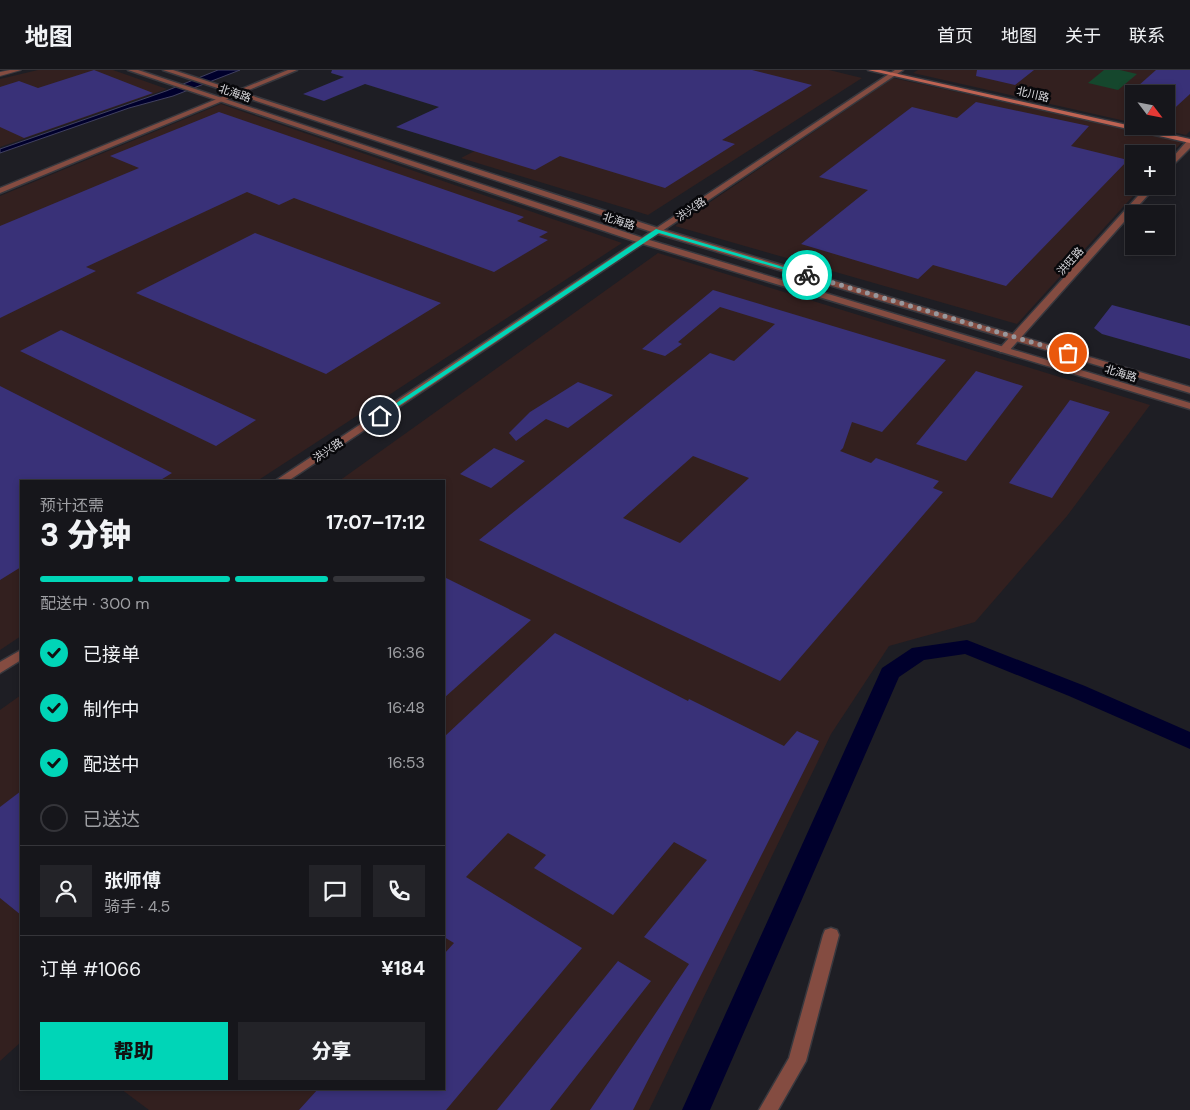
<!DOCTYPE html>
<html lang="zh">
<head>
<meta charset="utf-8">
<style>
  :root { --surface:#16161b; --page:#232328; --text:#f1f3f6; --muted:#9e9fa3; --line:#35353a; --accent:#00d5b7 }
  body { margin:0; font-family:"DM Sans","Noto Sans SC",sans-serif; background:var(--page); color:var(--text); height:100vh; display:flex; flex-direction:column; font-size:19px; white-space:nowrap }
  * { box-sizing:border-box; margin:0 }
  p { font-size:16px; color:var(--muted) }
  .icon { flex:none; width:28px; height:28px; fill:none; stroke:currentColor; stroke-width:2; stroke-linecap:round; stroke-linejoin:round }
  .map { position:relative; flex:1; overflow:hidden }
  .drawer { position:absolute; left:20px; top:410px; width:425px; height:610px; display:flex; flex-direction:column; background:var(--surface); border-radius:0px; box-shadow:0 2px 8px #0003,0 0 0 1px var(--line) }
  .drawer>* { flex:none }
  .needle { width:32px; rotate:122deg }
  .controls { position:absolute; left:1125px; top:15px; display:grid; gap:10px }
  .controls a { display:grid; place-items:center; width:50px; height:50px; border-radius:0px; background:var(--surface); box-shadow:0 2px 8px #0003,0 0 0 1px var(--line); font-size:25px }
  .pin { position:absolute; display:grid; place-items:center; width:42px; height:42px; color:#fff; margin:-21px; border:2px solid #fff; border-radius:50%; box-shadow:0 1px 5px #0007 }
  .courier { position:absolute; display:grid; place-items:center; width:50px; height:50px; margin:-25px; border:4px solid #00d5b7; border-radius:50%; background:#fff; color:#222; box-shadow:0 1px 6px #0007 }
  .overview em { font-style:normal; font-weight:800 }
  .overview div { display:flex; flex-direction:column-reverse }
  .overview { display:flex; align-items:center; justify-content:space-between; height:85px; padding:0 20px }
  h1 { font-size:32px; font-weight:800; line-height:38px }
  .bar { display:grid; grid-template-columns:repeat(4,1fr); gap:8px 5px; align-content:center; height:60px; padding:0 20px }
  .bar i { height:6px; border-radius:4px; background:var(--line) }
  .bar .active { background:var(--accent) }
  .bar p { grid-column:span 4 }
  .line { display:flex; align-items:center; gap:12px; padding:0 20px; border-top:1px solid var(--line) }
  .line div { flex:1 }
  .round { display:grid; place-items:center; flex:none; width:52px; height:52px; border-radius:0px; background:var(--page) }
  ol { padding:0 20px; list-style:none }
  li { display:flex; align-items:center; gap:15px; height:55px }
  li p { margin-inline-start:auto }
  li .icon { padding:5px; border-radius:50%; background:var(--accent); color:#111; stroke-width:4 }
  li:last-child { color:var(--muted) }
  li i { width:28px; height:28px; border:2px solid var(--line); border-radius:50% }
  .cta { display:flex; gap:10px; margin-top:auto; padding:10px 20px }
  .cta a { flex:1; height:58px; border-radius:0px; background:var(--accent); color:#111; font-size:20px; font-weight:800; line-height:58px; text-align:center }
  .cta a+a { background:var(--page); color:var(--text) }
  header { display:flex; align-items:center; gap:30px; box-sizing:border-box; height:70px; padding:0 25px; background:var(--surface); border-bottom:1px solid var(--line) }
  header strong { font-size:24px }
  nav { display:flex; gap:28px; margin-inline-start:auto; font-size:18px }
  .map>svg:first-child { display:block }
</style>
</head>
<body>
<header>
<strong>地图</strong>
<nav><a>首页</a><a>地图</a><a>关于</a><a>联系</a></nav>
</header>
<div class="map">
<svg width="1190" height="1040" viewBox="0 0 1190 1040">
  <rect width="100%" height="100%" fill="#1e1e24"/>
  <path fill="#33201f" d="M 38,0 L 113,0 L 167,19 L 0,77 L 0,9 Z
    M 451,0 L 829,0 L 862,8 L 648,145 L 461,88 L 568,33 Z
    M 918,0 L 1190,0 L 1190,61 L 1186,65 L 1146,56 L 1166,56 L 1166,24 L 1134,24 L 1134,53 L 913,3 Z
    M 893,8 L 1183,71 L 1166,89 L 1166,84 L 1134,84 L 1134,116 L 1142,116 L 1017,254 L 675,156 Z
    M 221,34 L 622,173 L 257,411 L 21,411 L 21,566 L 0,580 L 0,126 Z
    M 658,183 L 1150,335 L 1067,446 L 975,552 L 889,576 L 831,664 L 649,1040 L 149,1040 L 121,1019 L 444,1019 L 444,411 L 339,411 Z
    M 21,625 L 21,972 L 0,991 L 0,640 Z"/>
  <path fill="#15472d" d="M 1104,0 L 1120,0 L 1137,4 L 1118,20 L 1088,13 Z"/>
  <path fill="#00002c" stroke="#414161" d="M 218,0 L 240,0 L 173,26 L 129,38 L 0,83 L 0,79 L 166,21 Z"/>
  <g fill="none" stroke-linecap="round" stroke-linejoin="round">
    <path fill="#00002c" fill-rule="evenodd" d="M 967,570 L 1085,616 L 1190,662 L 1190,679 L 1069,626 L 965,584 L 924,590 L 899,607 L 710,1040 L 682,1040 L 882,598 L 912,578 Z"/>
  </g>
  <path fill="#393178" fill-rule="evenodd" d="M 94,0 L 153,23 L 24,68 L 0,57 L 0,17 L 19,11 L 38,18 Z
    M 332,0 L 752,0 L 812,15 L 722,70 L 735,74 L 665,118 L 560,86 L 535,100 L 396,57 L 439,37 L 365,14 L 324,31 L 303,24 L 344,7 L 331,3 Z
    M 977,0 L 1034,0 L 1015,15 L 976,6 Z
    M 1156,0 L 1190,0 L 1190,24 L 1166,46 L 1166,24 L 1129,24 Z
    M 976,32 L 1089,56 L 1071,76 L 1128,90 L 1006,216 L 933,195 L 918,209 L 801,174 L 868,120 L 819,107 L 912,37 L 957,48 Z
    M 219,42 L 524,147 L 517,151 L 548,162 L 539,167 L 548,170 L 494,202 L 294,128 L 279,135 L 247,122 L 86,197 L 96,201 L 0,248 L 0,156 L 139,98 L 110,86 Z
    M 255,163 L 441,233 L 326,304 L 136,223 Z
    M 713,220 L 946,290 L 882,362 L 852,352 L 843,378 L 840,381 L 871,393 L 876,388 L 939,411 L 933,418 L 943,422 L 780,611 L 479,470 L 710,283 L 734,291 L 775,254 L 720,237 L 678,272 L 682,274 L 665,286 L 642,279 ZM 693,386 L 749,408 L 680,473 L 623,448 Z
    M 1112,235 L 1190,256 L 1190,289 L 1102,264 L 1094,258 Z
    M 61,260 L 256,350 L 216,376 L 20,281 Z
    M 976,301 L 1023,316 L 966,391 L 916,374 Z
    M 578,312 L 613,325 L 568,358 L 546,349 L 516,371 L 509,363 L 530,342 Z
    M 0,316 L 172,403 L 159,411 L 21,411 L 21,497 L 0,510 Z
    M 1070,330 L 1110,342 L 1052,428 L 1009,413 Z
    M 494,378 L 525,391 L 491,418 L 460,404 Z
    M 444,507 L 531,550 L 444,628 Z
    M 555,563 L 688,631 L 689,629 L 784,676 L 797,661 L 819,671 L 633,1040 L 590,1040 L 689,894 L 644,867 L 707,790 L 674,772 L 613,845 L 534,798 L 546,785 L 508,763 L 466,807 L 582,878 L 446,1040 L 299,1040 L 318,1019 L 444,1019 L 444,884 L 454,873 L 444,867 L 444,667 Z
    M 21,721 L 21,845 L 0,828 L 0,737 Z
    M 618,891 L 651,911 L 550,1040 L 497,1040 Z"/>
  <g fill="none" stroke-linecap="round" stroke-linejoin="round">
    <g stroke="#38383e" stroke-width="2">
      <path id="service" d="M 10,0 L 21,0 L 0,6 L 0,2 Z"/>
    </g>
    <g stroke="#38383e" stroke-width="3">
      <path id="minor" d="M 288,0 L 297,0 L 0,123 L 0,118 Z
        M 895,0 L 903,0 L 288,411 L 275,411 Z
        M 1187,71 L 1190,71 L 1190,78 L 1166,102 L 1166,95 Z
        M 1147,116 L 1156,116 L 1008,282 L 1000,282 L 1000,278 Z
        M 21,580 L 21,590 L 0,603 L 0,592 Z
        M 831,858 L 837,860 L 839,865 L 806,991 L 778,1040 L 759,1040 L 789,988 L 823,865 L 825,860 Z"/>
    </g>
    <g stroke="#38383e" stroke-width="3">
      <path id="tertiary" d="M 128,0 L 138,0 L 646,169 L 1190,333 L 1190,339 L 640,173 Z
        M 163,0 L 173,0 L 661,159 L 1190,317 L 1190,323 L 655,163 Z"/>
    </g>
    <g stroke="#38383e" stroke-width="3">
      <path id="secondary" d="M 868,0 L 880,0 L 1190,69 L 1190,73 Z"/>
    </g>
    <use href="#service" fill="#844c41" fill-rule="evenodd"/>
    <use href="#minor" fill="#844c41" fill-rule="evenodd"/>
    <use href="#tertiary" fill="#844c41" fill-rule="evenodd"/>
    <use href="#secondary" fill="#be6353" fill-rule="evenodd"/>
  </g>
  <path fill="#00d5b7" d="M 656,159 L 810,205 L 805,206 L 659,163 L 382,347 L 377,346 Z"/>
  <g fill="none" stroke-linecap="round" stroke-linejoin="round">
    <path stroke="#98989d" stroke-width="5" stroke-dasharray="0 9" d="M 807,205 L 1068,283"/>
  </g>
  <g text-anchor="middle" stroke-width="5" stroke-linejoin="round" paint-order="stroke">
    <g font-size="11" fill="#dadade" stroke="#08080b">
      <text transform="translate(235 23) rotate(19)" y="4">北海路</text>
      <text transform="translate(1033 24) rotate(13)" y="4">北川路</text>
      <text transform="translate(691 139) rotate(-34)" y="4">洪兴路</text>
      <text transform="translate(619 151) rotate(18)" y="4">北海路</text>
      <text transform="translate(1070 191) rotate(-48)" y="4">洪旺路</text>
      <text transform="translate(1121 303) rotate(17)" y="4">北海路</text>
      <text transform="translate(328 380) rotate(-34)" y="4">洪兴路</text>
    </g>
  </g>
</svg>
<div class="controls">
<a><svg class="needle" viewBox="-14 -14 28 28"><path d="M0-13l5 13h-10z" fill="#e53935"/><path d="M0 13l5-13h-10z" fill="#9e9fa3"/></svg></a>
<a>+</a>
<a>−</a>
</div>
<div class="pin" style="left:1068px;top:283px;background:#ea580c"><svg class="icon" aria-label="bag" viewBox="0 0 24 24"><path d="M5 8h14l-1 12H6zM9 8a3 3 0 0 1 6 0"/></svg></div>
<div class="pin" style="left:380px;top:346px;background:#1f2937"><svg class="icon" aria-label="home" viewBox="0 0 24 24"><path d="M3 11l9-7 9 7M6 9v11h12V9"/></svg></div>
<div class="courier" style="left:807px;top:205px"><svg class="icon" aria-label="bike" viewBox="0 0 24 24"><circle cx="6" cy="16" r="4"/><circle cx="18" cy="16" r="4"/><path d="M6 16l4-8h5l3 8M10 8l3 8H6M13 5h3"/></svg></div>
<section class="drawer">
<div class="overview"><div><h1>3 分钟</h1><p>预计还需</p></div><em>17:07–17:12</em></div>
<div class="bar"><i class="active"></i><i class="active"></i><i class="active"></i><i></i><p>配送中 · 300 m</p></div>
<ol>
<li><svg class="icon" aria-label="check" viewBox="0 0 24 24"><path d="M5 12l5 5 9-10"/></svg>已接单<p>16:36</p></li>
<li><svg class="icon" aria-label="check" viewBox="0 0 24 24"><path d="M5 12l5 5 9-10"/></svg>制作中<p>16:48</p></li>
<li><svg class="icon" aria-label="check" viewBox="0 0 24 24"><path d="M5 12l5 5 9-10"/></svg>配送中<p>16:53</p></li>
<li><i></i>已送达</li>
</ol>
<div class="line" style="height:90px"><a class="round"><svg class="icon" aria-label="person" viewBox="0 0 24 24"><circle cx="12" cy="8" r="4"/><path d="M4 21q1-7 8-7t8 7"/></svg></a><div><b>张师傅</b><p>骑手 · 4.5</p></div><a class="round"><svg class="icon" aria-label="chat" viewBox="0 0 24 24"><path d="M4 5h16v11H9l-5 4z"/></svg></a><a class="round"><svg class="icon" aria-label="phone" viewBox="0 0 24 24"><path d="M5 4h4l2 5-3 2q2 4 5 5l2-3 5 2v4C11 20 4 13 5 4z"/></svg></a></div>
<div class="line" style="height:65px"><div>订单 #1066</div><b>¥184</b></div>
<div class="cta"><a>帮助</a><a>分享</a></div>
</section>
</div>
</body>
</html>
